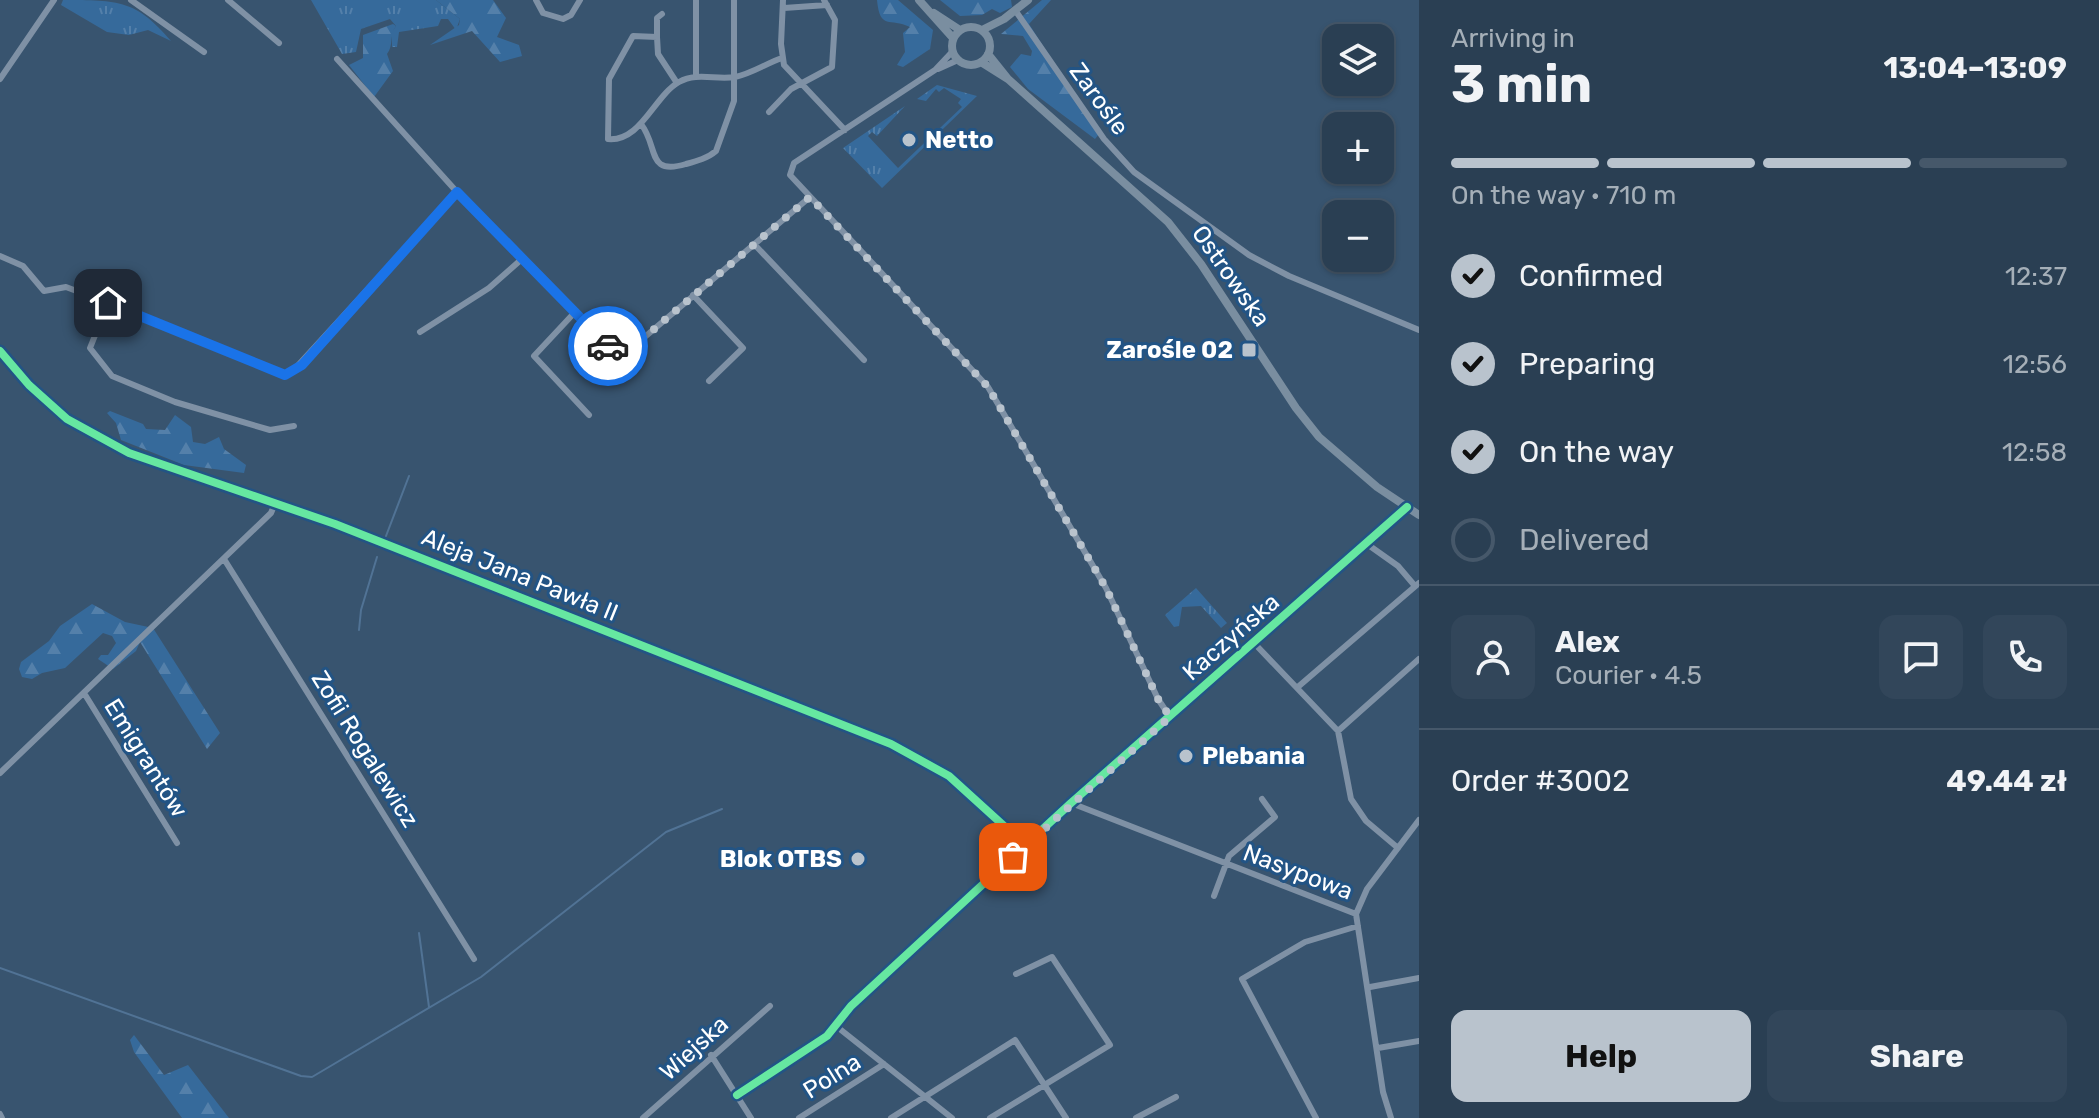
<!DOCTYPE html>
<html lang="en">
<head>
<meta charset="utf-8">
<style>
  :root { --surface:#2a3f53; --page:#32465a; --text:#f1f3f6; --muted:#a5afb8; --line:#46586a; --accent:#b9c3cd }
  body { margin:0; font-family:Rubik,sans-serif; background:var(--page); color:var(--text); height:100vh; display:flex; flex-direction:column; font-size:30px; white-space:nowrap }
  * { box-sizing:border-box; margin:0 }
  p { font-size:26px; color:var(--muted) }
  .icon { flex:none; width:44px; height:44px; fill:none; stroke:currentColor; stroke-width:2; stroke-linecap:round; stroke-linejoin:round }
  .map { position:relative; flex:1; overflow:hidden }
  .side { display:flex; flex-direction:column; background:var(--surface); width:680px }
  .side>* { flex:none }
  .fabs { position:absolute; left:1322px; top:24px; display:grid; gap:16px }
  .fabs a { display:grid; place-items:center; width:72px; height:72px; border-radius:16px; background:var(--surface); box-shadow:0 2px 6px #0004,0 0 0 2px var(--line); font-size:40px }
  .pin { position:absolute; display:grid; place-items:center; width:68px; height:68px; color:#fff; margin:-34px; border-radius:16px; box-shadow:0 4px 12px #0006 }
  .courier { position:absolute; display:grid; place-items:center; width:80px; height:80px; margin:-40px; border:6px solid #1a73e8; border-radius:50%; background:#fff; color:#222; box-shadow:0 2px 10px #0007 }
  .overview em { font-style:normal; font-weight:700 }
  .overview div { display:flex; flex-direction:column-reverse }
  .overview { display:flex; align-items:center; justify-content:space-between; height:136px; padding:0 32px }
  h1 { font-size:52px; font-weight:700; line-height:60px }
  .bar { display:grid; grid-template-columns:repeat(4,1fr); gap:12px 8px; align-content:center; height:96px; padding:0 32px }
  .bar i { height:10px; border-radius:6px; background:var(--line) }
  .bar .current { background:var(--accent) }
  .bar p { grid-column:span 4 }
  .line { display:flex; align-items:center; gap:20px; padding:0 32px; border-top:2px solid var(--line) }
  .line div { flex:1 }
  .round { display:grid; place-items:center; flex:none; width:84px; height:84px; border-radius:16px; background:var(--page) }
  ol { padding:0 32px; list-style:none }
  li { display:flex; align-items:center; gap:24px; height:88px }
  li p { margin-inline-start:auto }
  li .icon { padding:8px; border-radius:50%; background:var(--accent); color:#111; stroke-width:4 }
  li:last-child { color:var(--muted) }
  li i { width:44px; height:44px; border:4px solid var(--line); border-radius:50% }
  .cta { display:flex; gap:16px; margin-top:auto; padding:16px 32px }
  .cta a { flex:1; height:92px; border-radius:16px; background:var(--accent); color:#111; font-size:32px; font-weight:700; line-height:92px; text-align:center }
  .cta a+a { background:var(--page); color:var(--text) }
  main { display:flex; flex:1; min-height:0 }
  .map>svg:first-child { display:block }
</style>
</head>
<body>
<main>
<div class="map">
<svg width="1419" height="1118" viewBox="0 0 1419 1118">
  <defs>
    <pattern id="grass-tufts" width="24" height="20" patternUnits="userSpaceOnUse" patternTransform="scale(2)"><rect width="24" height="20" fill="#366a9b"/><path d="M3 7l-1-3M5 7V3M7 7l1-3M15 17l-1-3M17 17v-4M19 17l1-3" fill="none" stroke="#5480aa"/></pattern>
    <pattern id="forest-firs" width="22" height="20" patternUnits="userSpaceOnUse" patternTransform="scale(2)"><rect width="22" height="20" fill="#366a9b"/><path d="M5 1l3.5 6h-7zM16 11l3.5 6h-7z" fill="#5480aa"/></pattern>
  </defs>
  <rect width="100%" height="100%" fill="#38546f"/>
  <path fill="url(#grass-tufts)" d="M 63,0 C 119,0 136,0 171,41 L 148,30 L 129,35 L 107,32 L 61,5 Z
    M 311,0 L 436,0 L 460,19 L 456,30 L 448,19 L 441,19 L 438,26 L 399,32 L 397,47 L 392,47 L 392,32 L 396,26 L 390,19 L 361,29 L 356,52 L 342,54 Z
    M 937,85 L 977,96 L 882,188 L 843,148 L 905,106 L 877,136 L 872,132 L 868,136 L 898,168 L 962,107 L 958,103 L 961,99 L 944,88 L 939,92 L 936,89 L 926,101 L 917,99 Z
    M 1196,588 L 1227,623 L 1221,628 L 1201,606 L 1182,607 L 1179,626 L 1174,627 L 1165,615 Z"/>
  <path fill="url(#forest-firs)" d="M 436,0 L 493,0 L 506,18 L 497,37 L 519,45 L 522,56 L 500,62 L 472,31 L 430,45 L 459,25 L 460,19 Z
    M 877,0 L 898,0 L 933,30 L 930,49 L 903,67 L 897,65 L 905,52 L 903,33 L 910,27 C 890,17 880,31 877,0 Z
    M 940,0 L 1011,0 L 1012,7 L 1000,13 L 992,9 L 982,15 L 960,16 Z
    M 1042,0 L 1051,0 L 1029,24 L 1099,134 L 1095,139 L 1028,89 L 1010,67 L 1021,54 L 1031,56 L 1032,51 L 1023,36 L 1001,34 Z
    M 393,24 L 396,26 C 389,35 394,45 387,54 L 393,71 L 374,97 L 349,65 L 363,58 L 363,35 Z
    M 110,411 L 143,424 L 146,429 L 165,430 L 175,415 L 191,427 L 193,442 L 205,444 L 219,437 L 224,449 L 246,465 L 244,473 L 184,465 L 121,440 L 116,423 L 107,413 Z
    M 92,604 L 125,622 L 153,628 L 220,733 L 207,749 L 140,642 L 136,651 L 113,669 L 98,659 L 101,655 L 108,655 L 116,643 L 112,636 L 103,633 L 65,668 L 42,673 L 32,679 L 22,677 L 19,669 L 21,662 L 49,641 L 60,626 Z
    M 134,1035 L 164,1075 L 188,1065 L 229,1118 L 182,1118 L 134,1052 L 130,1040 Z"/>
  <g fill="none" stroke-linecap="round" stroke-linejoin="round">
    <path stroke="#517395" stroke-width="2" d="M 386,536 L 409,476
      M 359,630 L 361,610 L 377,557
      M 419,933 L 429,1007
      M 0,968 L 301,1076 L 312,1077 L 481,977 L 666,832 L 722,809"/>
    <path stroke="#7f91a5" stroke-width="6" d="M 131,0 L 204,52
      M 228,0 L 279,43
      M 536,0 L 543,13 L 563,19 L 571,15 L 580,0
      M 783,0 L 781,44 L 784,65 L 845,130
      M 784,8 L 827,5
      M 1015,10 L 1104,139 L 1134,172 L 1249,255 L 1289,276 L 1419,330
      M 657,37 L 657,18 L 662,14
      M 952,52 L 935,70 L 794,163 L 790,175 L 988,387 L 1106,588 L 1158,699 L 1170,717
      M 337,59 L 457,192 L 617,354 L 627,352 L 810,197
      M 938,69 L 958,60
      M 696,76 L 696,0
      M 0,79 L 54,0
      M 677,83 L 658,54 L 657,37 L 633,36 L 609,79 L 608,139 C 641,142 654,96 679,82 C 697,72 715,80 735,77 C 751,74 767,63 782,58
      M 769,112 L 791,89 L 832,67 L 835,20 L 824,0
      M 641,124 C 659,147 646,176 686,164 C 697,161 708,158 716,151 L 734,101 L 734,0
      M 754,244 L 864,360
      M 0,256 L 23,266 L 44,291 L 66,287 L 108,303 L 90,348 L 112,376 L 175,402 L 270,430 L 294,426
      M 693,295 L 743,348 L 709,381
      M 108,303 L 279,374 L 291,373 L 457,192
      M 576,311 L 534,356 L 589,415
      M 420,332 L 489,288 L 523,258
      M 1367,544 L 1398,566 L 1415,586
      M 224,559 L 474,959
      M 1254,643 L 1338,731 L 1351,799 L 1366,821 L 1398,848
      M 1299,686 L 1419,583
      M 84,693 L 177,843
      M 1338,731 L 1419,659
      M 0,773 L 271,513 L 276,501
      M 1071,803 L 1356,914
      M 1214,896 L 1229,856 L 1275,817 L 1262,799
      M 1370,987 L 1419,978
      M 836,1026 L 952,1118
      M 1378,1048 L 1419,1041
      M 711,1055 L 751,1118
      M 737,1095 L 827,1036 L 851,1006 L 1025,845
      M 0,1114 L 2,1118
      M 643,1118 L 770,1006
      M 799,1118 L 884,1064
      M 891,1118 L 1015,1040 L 1066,1118
      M 990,1118 L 1110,1045 L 1052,957 L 1016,974
      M 1136,1118 L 1176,1097
      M 1316,1118 L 1242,979 L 1305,942 L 1358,926
      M 1391,1118 L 1383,1092 L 1356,914 L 1367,889 L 1419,820"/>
    <path stroke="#7a8ea0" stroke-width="8" d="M 919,0 L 953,38
      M 934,13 L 960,30
      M952 46a19 19 0 1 1 38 0a19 19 0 1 1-38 0Z
      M 982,30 L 1004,19 L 1028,0
      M 988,54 L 1008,79
      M 981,62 L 1008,79 L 1168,222 L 1201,264 L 1296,408 L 1319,437 L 1377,487 L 1419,515
      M 0,351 L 29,385 L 67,419 L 129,453 L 335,524 L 891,744 L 949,776 L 1025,845 L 1407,507"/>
    <g stroke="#225485" stroke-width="13">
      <path id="cycleway" d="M 0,351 L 29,385 L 67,419 L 129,453 L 335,524 L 891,744 L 949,776 L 1025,845
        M 737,1095 L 827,1036 L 851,1006 L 1071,803 L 1407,507"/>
    </g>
    <use href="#cycleway" stroke="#66e7a1" stroke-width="8"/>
  </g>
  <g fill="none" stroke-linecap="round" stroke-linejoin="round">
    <path stroke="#b9c3cd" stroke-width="8" stroke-dasharray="0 14.4" d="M 608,346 L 617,354 L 627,352 L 810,197 L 988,387 L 1106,588 L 1158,699 L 1170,717 L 1013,857"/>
    <path stroke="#1a73e8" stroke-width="10" d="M 108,303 L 285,375 L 302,365 L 457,192 L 608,346"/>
  </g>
  <g fill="#b9c3cd" stroke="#225485" stroke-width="3">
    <circle cx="909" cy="140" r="8"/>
    <rect x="1241" y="342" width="16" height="16" rx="4"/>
    <circle cx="1186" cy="756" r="8"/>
    <circle cx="858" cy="859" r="8"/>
  </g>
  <g text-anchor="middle" stroke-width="6" stroke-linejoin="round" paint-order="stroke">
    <g font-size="24" fill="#fff" stroke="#225485">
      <text transform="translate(1099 99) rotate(54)" y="8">Zarośle</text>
      <text transform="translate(1231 276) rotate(55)" y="8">Ostrowska</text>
      <text transform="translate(520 575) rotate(22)" y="8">Aleja Jana Pawła II</text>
      <text transform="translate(1231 637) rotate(-41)" y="8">Kaczyńska</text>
      <text transform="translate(365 749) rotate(58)" y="8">Zofii Rogalewicz</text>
      <text transform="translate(146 758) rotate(58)" y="8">Emigrantów</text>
      <text transform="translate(1298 872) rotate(21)" y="8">Nasypowa</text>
      <text transform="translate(694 1048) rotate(-42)" y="8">Wiejska</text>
      <text transform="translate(832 1076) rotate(-32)" y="8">Polna</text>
    </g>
    <g font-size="24" font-weight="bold" fill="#fff" stroke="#225485" text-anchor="start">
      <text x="925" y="148">Netto</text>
      <text x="1233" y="358" text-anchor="end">Zarośle 02</text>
      <text x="1202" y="764">Plebania</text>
      <text x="842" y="867" text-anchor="end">Blok OTBS</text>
    </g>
  </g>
</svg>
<div class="fabs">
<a><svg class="icon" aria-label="layers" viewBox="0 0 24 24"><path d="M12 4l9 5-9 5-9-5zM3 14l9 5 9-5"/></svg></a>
<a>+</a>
<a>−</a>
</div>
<div class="pin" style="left:1013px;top:857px;background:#ea580c"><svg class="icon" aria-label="bag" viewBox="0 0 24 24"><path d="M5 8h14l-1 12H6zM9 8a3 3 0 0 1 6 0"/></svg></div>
<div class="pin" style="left:108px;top:303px;background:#1f2937"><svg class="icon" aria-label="home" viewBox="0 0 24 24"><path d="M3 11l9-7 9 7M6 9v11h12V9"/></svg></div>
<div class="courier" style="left:608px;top:346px"><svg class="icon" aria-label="car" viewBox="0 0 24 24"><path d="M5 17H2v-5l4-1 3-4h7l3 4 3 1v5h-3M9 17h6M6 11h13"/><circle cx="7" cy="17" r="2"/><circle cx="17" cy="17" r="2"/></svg></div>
</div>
<section class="side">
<div class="overview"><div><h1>3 min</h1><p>Arriving in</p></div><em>13:04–13:09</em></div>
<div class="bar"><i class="current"></i><i class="current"></i><i class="current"></i><i></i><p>On the way · 710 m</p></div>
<ol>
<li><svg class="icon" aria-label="check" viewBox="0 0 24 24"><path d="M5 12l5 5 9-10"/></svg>Confirmed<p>12:37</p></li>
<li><svg class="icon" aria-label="check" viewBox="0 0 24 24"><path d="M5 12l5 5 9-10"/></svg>Preparing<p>12:56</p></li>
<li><svg class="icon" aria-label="check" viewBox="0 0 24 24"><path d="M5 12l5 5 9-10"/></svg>On the way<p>12:58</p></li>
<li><i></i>Delivered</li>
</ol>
<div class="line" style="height:144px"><a class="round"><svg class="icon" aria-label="person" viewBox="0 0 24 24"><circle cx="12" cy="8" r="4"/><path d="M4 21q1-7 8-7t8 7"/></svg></a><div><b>Alex</b><p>Courier · 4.5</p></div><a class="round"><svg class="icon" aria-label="chat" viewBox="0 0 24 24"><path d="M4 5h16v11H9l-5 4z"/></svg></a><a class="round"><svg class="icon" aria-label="phone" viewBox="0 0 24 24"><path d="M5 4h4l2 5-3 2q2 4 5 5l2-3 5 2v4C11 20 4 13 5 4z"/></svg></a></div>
<div class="line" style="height:104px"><div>Order #3002</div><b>49.44 zł</b></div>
<div class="cta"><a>Help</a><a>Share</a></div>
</section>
</main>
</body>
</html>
